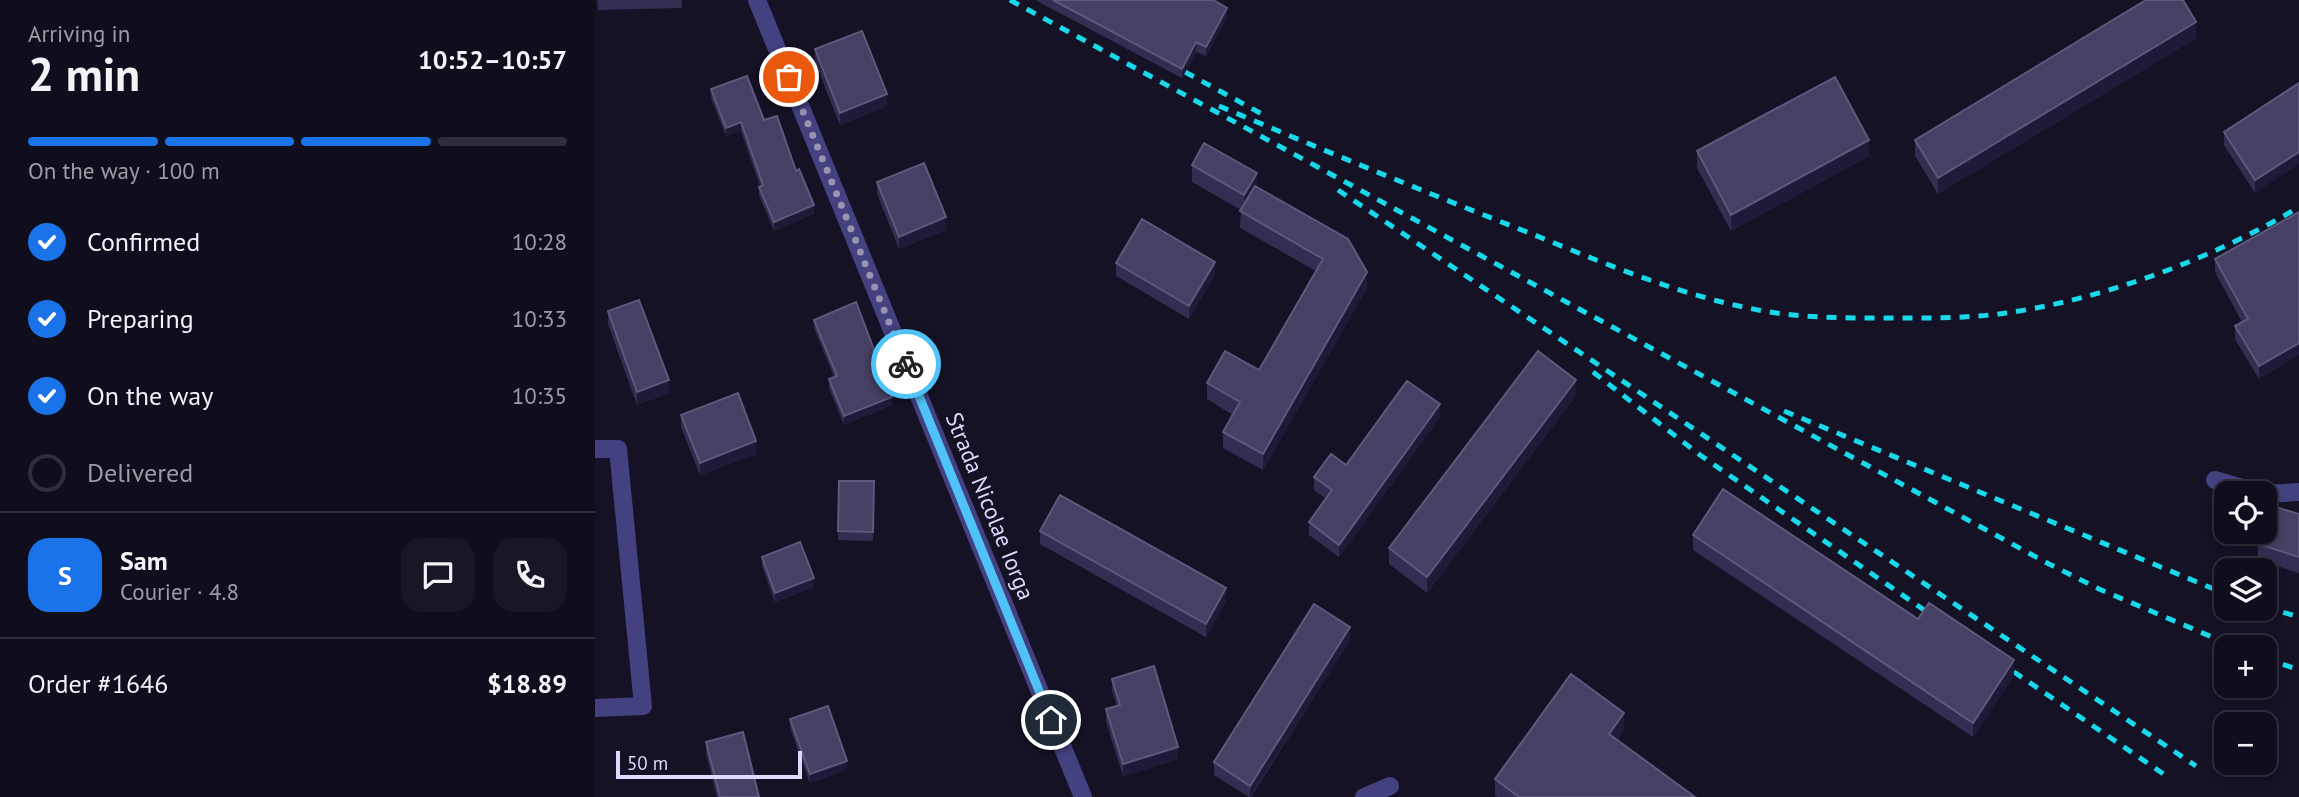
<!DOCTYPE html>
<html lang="en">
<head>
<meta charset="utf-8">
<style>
  :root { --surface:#100e1c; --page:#191725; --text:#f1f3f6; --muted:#9c9ca3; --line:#302e3b; --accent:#1a73e8 }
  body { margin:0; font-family:"PT Sans",sans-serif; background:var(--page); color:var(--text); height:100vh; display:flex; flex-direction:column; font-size:26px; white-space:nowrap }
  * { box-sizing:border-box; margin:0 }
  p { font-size:23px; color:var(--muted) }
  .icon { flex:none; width:38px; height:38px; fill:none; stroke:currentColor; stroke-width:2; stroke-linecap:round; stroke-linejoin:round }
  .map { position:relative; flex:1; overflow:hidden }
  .details { display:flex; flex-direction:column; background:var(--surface); width:595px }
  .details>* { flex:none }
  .buttons { position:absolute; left:1619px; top:481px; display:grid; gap:14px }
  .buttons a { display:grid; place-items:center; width:63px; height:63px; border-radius:14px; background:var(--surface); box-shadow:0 4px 10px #0003,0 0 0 2px var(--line); font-size:35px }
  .scale { position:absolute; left:21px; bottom:18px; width:186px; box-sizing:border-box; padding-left:7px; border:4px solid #dddafc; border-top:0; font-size:19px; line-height:24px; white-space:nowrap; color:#dddafc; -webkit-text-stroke:5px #151226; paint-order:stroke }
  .pin { position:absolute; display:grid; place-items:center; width:60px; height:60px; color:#fff; margin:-30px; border:4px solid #fff; border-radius:50%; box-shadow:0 2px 7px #0007 }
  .courier { position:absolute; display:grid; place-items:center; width:70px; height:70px; margin:-35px; border:5px solid #4fc3f7; border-radius:50%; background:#fff; color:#222; box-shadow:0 2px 9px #0007 }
  .overview em { font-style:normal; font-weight:600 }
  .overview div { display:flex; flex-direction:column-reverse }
  .overview { display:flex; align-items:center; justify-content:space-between; height:119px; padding:0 28px }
  h1 { font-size:46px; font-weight:600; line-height:52px }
  .bar { display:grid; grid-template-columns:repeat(4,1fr); gap:10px 7px; align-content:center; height:84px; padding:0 28px }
  .bar i { height:9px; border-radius:5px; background:var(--line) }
  .bar .selected { background:var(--accent) }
  .bar p { grid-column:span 4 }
  .line { display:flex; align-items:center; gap:18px; padding:0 28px; border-top:2px solid var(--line) }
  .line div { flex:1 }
  .round { display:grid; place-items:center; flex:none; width:74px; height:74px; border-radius:21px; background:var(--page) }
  ol { padding:0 28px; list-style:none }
  li { display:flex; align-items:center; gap:21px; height:77px }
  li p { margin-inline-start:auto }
  li .icon { padding:7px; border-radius:50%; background:var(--accent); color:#fff; stroke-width:4 }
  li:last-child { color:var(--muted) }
  li i { width:38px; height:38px; border:4px solid var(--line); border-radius:50% }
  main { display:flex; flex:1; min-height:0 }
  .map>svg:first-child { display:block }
</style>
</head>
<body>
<main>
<section class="details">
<div class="overview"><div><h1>2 min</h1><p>Arriving in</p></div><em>10:52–10:57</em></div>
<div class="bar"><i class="selected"></i><i class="selected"></i><i class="selected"></i><i></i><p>On the way · 100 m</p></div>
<ol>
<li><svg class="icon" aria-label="check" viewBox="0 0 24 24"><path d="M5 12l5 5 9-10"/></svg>Confirmed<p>10:28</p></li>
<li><svg class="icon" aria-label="check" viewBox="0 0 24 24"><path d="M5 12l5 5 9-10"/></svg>Preparing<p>10:33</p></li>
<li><svg class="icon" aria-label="check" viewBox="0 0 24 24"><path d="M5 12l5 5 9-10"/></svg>On the way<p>10:35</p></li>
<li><i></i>Delivered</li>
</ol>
<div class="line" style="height:126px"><b class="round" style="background:var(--accent);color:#fff">S</b><div><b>Sam</b><p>Courier · 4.8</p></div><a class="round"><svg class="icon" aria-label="chat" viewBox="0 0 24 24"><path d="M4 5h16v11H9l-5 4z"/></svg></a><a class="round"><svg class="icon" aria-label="phone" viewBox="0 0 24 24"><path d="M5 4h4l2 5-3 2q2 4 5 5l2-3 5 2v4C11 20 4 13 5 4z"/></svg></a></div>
<div class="line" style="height:91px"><div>Order #1646</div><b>$18.89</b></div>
</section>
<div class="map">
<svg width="1704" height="797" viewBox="0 0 1704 797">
  <rect width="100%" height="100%" fill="#151226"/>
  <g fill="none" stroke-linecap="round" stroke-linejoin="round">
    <path stroke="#434180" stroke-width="18" d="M 162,0 L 488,797
      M 0,449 L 23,449 L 48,706 L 0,708
      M 1620,480 L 1667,494
      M 1670,494 L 1704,492
      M 769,797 L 795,786"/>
    <path stroke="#18d8ea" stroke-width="5" stroke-dasharray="10 9" stroke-linecap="butt" d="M 415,0 L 1454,564 L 1504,589 L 1643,648
      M 590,72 L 667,114
      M 624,106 C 728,150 832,193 937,234 C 1006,262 1079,293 1153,308 C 1194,317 1236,318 1278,318 C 1320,318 1362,319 1404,314 C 1504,301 1618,259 1704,207
      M 743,190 L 1601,766
      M 998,372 L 1105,455 L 1345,621
      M 1189,411 L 1631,594
      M 1670,607 L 1704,617
      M 1670,658 L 1704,670
      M 1403,661 L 1570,775"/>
  </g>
  <path fill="#342d52" d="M 2,0 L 87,0 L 87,8 L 3,10 Z
    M 440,0 L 618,0 L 632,17 L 611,56 L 601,52 L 587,78 Z
    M 1601,38 L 1343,194 L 1320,156 L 1320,140 Z
    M 220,49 L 292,106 L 245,125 L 220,62 Z
    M 1704,83 L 1660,193 L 1629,145 L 1629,132 Z
    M 116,89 L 169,120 L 201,171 L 219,214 L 179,231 L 164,195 L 164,187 L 165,186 L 146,131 L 131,136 L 116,98 Z
    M 1102,151 L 1274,156 L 1136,231 L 1102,168 Z
    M 597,165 L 662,187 L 772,288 L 668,470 L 628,448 L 628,432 L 638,415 L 612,399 L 612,383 L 664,370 L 721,271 L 645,228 L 646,210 L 597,182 Z
    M 282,182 L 351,230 L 304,249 L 282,194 Z
    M 1704,212 L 1664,379 L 1640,339 L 1640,326 L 1647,322 L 1620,272 L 1620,259 Z
    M 521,263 L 620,274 L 594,319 L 521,276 Z
    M 13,311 L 74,393 L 42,405 L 13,324 Z
    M 219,320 L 297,405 L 249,425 L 234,388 L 234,379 L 239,377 L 219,328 Z
    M 981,396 L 832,593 L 794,564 L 794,548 Z
    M 86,415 L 161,454 L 105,475 L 86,427 Z
    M 845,417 L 744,557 L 714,535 L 714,522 L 731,499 L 719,490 L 719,477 L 751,465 Z
    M 244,481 L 279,481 L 278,541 L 243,540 Z
    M 1704,514 L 1704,573 L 1663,560 L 1663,544 Z
    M 445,531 L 631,601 L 611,637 L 445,544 Z
    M 1098,535 L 1323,619 L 1419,675 L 1378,737 L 1098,550 Z
    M 167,557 L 219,587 L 180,602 L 167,566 Z
    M 755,640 L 656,797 L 654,797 L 619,775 L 619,762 Z
    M 517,679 L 583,759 L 528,776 L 511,722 L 511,709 L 522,706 L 517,691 Z
    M 195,719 L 252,770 L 215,783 L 195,728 Z
    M 1029,729 L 1022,740 L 1100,797 L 902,797 L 900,795 L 900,779 Z
    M 111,742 L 164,797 L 122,797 L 111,754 Z"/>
  <path fill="#201a39" d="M 632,8 L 632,17 L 611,56 L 611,47 Z
    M 1601,22 L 1601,38 L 1343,194 L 1343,178 Z
    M 601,42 L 601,52 L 587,78 L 587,69 Z
    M 292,94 L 292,106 L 245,125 L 245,113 Z
    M 146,122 L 146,131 L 131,136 L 131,128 Z
    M 1274,140 L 1274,156 L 1136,231 L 1136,215 Z
    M 1704,152 L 1704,164 L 1660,193 L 1660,180 Z
    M 662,173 L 662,189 L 649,212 L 649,195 Z
    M 219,205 L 219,214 L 179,231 L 179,222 Z
    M 351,217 L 351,230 L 304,249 L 304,237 Z
    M 620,262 L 620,274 L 594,319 L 594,306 Z
    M 772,272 L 772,288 L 668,470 L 668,454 Z
    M 1704,343 L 1704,355 L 1664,379 L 1664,366 Z
    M 74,380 L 74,393 L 42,405 L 42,392 Z
    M 981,380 L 981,396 L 832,593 L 832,577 Z
    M 297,397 L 297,405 L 249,425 L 249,416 Z
    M 845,404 L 845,417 L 744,557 L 744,545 Z
    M 161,441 L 161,454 L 105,475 L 105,463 Z
    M 219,578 L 219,587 L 180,602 L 180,593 Z
    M 631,588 L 631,601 L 611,637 L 611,624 Z
    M 755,627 L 755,640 L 655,797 L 655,786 Z
    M 1419,660 L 1419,675 L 1378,737 L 1378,723 Z
    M 1029,713 L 1029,729 L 1014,750 L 1014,734 Z
    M 583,747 L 583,759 L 528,776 L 528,764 Z
    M 252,761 L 252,770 L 215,783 L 215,774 Z"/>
  <path fill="#464064" stroke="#5e587c" stroke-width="2" d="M 458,0 L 618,0 L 632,8 L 611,47 L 601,42 L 587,69 Z
    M 1551,0 L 1588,0 L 1601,22 L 1343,178 L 1320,140 Z
    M 267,31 L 292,94 L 245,113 L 220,49 Z
    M 152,76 L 169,120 L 182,116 L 201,171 L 204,169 L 219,205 L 179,222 L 164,187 L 168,185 L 146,122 L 131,128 L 116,89 Z
    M 1240,77 L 1274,140 L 1136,215 L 1102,151 Z
    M 1704,83 L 1704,152 L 1660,180 L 1629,132 Z
    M 609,143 L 662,173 L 649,195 L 597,165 Z
    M 329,163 L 351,217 L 304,237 L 282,182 Z
    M 660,186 L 753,239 L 772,272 L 668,454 L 628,432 L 645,402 L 612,383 L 630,351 L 664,370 L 728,259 L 645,211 Z
    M 1704,212 L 1704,343 L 1664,366 L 1640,326 L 1653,319 L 1620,259 Z
    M 547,219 L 620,262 L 594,306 L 521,263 Z
    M 44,300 L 74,380 L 42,392 L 13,311 Z
    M 261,302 L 297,397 L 249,416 L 234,379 L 242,376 L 219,320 Z
    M 943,351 L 981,380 L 832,577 L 794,548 Z
    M 812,381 L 845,404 L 744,545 L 714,522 L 737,490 L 719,477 L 736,454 L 751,465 Z
    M 143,393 L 161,441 L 105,463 L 86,415 Z
    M 244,481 L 279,481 L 278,532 L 243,531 Z
    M 1128,489 L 1323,619 L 1334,603 L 1419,660 L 1378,723 L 1098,535 Z
    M 465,495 L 631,588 L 611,624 L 445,531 Z
    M 1674,505 L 1704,514 L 1704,557 L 1663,544 L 1666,532 L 1670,532 L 1670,519 Z
    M 205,542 L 219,578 L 180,593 L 167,557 Z
    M 719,604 L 755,627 L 655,786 L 619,762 Z
    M 559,666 L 583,747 L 528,764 L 511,709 L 525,705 L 517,679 Z
    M 976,674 L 1029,713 L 1014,734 L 1100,797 L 924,797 L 900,779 Z
    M 233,706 L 252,761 L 215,774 L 195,719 Z
    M 148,732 L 164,797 L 125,797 L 111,742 Z"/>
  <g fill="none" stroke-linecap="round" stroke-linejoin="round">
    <path stroke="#9794b1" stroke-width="7" stroke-dasharray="0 12.6" d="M 194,77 L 311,364"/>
    <path stroke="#4fc3f7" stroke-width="9" d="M 311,364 L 456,720"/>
  </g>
  <g text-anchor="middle" stroke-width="5" stroke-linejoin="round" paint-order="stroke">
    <g font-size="23" fill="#dddafc" stroke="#151226">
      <text transform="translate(395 506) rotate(68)" y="8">Strada Nicolae Iorga</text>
    </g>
  </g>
</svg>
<div class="buttons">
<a><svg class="icon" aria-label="locate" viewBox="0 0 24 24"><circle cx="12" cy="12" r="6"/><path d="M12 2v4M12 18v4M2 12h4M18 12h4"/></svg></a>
<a><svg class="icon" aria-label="layers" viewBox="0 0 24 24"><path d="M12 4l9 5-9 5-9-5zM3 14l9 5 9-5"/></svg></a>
<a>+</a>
<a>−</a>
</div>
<div class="scale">50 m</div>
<div class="pin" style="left:194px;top:77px;background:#ea580c"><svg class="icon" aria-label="bag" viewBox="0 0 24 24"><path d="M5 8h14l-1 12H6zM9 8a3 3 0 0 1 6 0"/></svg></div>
<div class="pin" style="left:456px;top:720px;background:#1f2937"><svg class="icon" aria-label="home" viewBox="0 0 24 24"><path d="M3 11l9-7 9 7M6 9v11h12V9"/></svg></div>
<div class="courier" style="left:311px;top:364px"><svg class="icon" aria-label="bike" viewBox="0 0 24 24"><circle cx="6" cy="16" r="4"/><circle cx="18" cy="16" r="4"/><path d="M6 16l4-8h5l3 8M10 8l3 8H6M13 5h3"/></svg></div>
</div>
</main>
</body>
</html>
